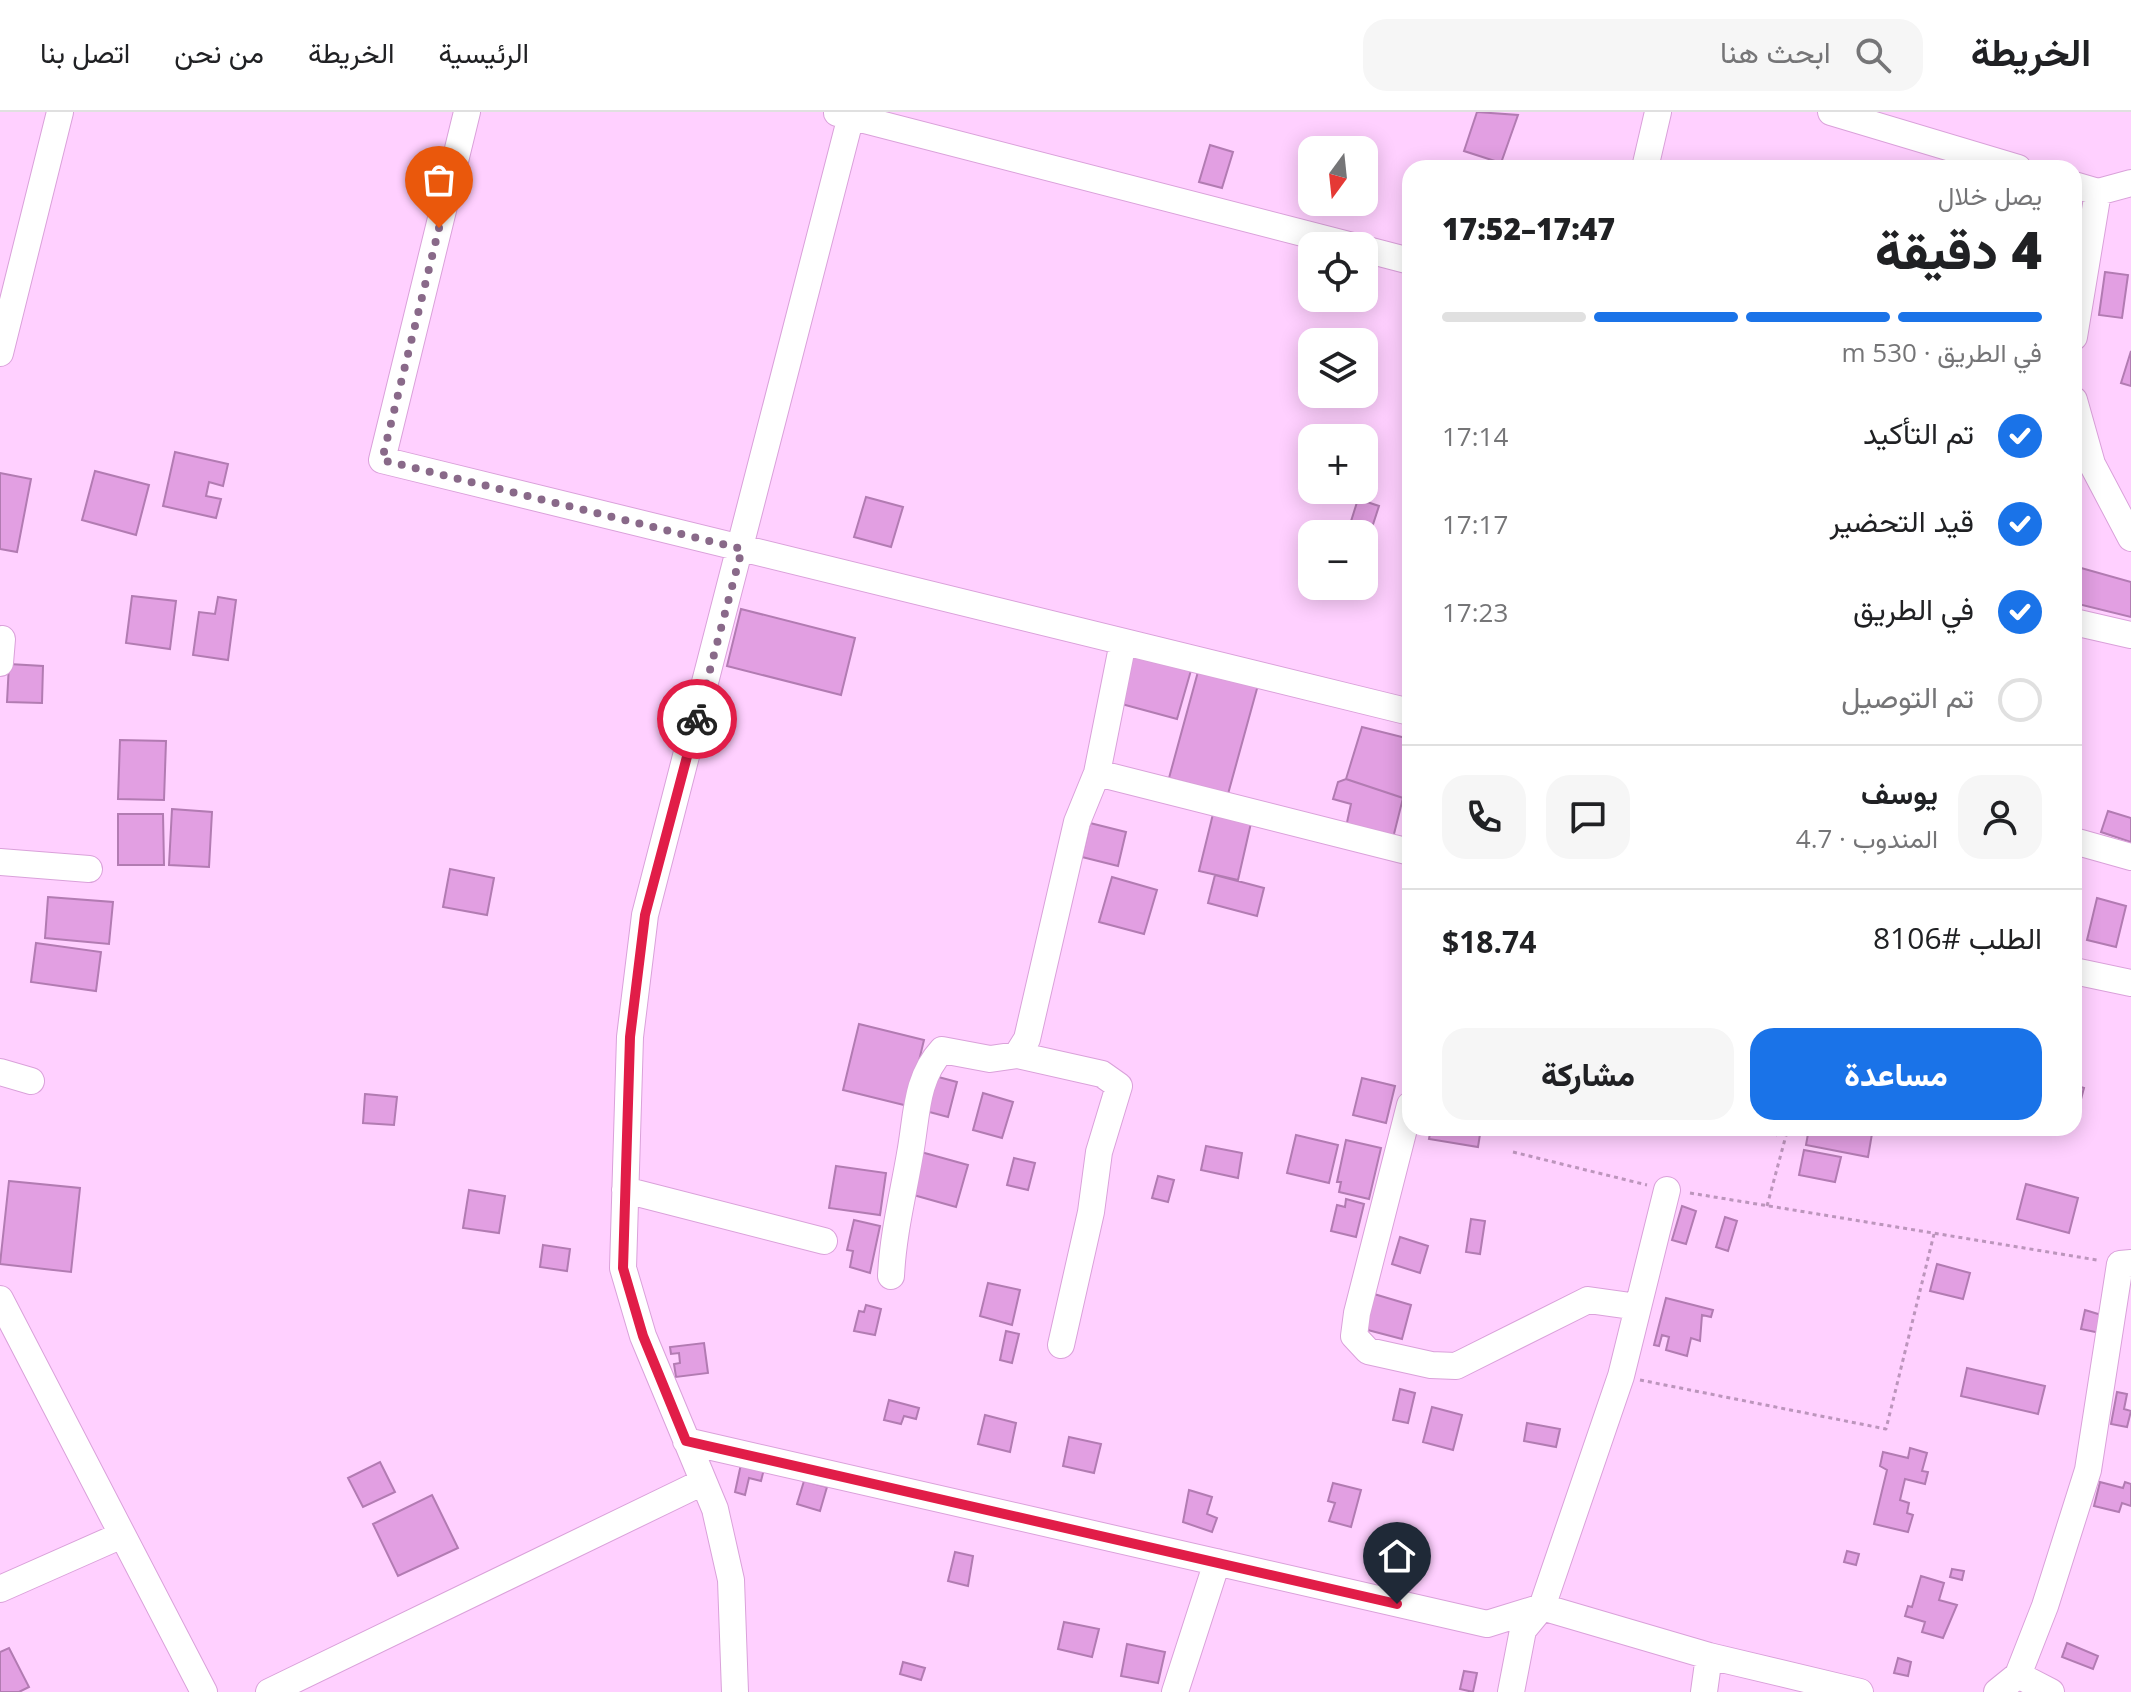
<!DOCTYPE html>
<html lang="ar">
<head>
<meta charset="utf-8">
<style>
  :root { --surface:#fff; --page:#f6f6f6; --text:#202124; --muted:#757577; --line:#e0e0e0; --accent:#1a73e8 }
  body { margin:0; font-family:"Open Sans",Vazirmatn,sans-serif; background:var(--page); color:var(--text); direction:rtl; height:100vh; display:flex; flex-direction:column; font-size:30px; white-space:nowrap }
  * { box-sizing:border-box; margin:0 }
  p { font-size:26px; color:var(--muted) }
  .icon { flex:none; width:44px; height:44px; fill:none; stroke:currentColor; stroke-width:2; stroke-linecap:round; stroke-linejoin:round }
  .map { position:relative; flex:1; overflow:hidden; direction:ltr }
  .drawer { position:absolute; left:1402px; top:48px; width:680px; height:976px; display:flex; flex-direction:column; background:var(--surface); border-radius:24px; box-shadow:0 4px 20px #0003; direction:rtl }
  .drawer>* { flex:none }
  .needle { width:52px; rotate:195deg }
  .tools { position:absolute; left:1298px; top:24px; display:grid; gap:16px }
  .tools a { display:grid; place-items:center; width:80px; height:80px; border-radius:16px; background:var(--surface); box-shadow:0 4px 20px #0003; font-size:40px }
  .pin { position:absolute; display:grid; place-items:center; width:68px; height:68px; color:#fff; margin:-82px -34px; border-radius:50% 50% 50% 0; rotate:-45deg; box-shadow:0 0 8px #0007 }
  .pin .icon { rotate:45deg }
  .courier { position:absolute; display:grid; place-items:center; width:80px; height:80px; margin:-40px; border:6px solid #e11d48; border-radius:50%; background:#fff; color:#222; box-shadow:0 2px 10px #0007 }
  .headline em { font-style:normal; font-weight:800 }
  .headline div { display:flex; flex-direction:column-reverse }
  .headline { display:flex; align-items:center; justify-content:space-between; height:136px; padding:0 40px }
  h1 { font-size:52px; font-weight:800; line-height:60px }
  .bar { display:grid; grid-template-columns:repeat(4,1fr); gap:12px 8px; align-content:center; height:96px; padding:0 40px }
  .bar i { height:10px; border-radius:6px; background:var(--line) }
  .bar .active { background:var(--accent) }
  .bar p { grid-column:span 4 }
  .line { display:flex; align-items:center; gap:20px; padding:0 40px; border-top:2px solid var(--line) }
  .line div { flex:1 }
  .round { display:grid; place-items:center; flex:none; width:84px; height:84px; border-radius:24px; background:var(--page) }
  ol { padding:0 40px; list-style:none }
  li { display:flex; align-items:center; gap:24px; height:88px }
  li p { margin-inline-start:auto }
  li .icon { padding:8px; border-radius:50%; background:var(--accent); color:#fff; stroke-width:4 }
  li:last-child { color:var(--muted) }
  li i { width:44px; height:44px; border:4px solid var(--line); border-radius:50% }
  .cta { display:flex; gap:16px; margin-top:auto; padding:16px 40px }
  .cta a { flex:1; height:92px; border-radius:24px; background:var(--accent); color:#fff; font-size:32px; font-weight:800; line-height:92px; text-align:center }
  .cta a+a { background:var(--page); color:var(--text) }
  header { display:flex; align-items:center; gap:48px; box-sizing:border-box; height:112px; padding:0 40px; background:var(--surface); border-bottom:2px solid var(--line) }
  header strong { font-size:38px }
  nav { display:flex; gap:44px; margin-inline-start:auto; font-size:28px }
  .search { width:560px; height:72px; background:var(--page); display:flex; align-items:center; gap:20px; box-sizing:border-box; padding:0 28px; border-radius:24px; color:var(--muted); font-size:30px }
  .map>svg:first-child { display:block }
</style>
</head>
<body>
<header>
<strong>الخريطة</strong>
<div class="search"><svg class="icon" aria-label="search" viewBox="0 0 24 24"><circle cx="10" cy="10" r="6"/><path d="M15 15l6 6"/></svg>ابحث هنا</div>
<nav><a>الرئيسية</a><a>الخريطة</a><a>من نحن</a><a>اتصل بنا</a></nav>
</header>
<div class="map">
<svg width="2131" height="1580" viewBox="0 0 2131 1580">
  <rect width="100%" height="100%" fill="#ffd0ff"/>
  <path fill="#e29fe2" stroke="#b27bb2" stroke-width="2" d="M 1477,0 L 1518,3 L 1501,51 L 1464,39 Z
    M 1210,33 L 1233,40 L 1222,76 L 1199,70 Z
    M 2105,160 L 2128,163 L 2122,206 L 2099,203 Z
    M 2131,239 L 2131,274 L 2121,271 Z
    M 175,340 L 228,352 L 223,374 L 209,370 L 206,384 L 221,387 L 216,406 L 163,394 Z
    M 95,359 L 149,373 L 136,423 L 82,408 Z
    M 0,361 L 31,367 L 17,440 L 0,437 Z
    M 866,385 L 903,395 L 891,435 L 854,425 Z
    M 1358,387 L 1379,394 L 1365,437 L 1364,422 L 1347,422 Z
    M 2074,454 L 2131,470 L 2131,505 L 2074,491 Z
    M 132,484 L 176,489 L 170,537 L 126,531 Z
    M 218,485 L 236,488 L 228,548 L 193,543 L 199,500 L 215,502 Z
    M 741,497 L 855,526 L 841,583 L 727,554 Z
    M 1135,531 L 1194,548 L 1177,607 L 1118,591 Z
    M 9,552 L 43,554 L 42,591 L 7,590 Z
    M 1199,556 L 1258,573 L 1228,682 L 1169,666 Z
    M 1362,615 L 1410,627 L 1410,659 L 1403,686 L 1346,667 Z
    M 120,628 L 166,629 L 164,688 L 118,687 Z
    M 1346,667 L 1403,686 L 1393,726 L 1346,715 L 1351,692 L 1333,687 L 1338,670 Z
    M 172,697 L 212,700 L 209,755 L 169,753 Z
    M 2108,699 L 2131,706 L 2131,730 L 2101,720 Z
    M 118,702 L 163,702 L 164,753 L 118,753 Z
    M 1213,702 L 1251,711 L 1238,768 L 1199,759 Z
    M 1090,711 L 1126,720 L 1118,754 L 1082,745 Z
    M 450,757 L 494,766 L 487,803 L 443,795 Z
    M 1215,763 L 1264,776 L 1257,804 L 1208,791 Z
    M 1112,765 L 1157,778 L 1144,822 L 1099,810 Z
    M 48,785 L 113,790 L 109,832 L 45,826 Z
    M 2097,786 L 2126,794 L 2116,835 L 2087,828 Z
    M 36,831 L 101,840 L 96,879 L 31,870 Z
    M 859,912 L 924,928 L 908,994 L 843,978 Z
    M 931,963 L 957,970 L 948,1005 L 922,998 Z
    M 1362,966 L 1395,974 L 1386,1011 L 1353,1003 Z
    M 2074,973 L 2084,976 L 2076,1006 L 2074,1006 Z
    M 983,981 L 1013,990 L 1002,1026 L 973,1018 Z
    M 365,982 L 397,985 L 394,1013 L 363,1011 Z
    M 1431,1016 L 1481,1016 L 1478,1035 L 1429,1027 Z
    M 1741,1016 L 1777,1016 L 1776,1023 Z
    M 1809,1016 L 1873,1016 L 1868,1045 L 1806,1033 Z
    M 1296,1023 L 1338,1033 L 1329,1071 L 1287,1061 Z
    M 1346,1028 L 1381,1036 L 1369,1087 L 1339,1080 L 1341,1070 L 1337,1070 Z
    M 1206,1034 L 1242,1041 L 1238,1066 L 1201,1058 Z
    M 1804,1038 L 1841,1045 L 1835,1070 L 1799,1063 Z
    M 921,1040 L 968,1053 L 956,1095 L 910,1082 Z
    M 1014,1046 L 1035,1051 L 1028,1078 L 1007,1073 Z
    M 836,1054 L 886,1061 L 880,1103 L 829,1096 Z
    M 1158,1064 L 1174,1068 L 1168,1090 L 1152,1086 Z
    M 9,1069 L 80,1076 L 71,1160 L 0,1152 Z
    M 2026,1072 L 2078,1086 L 2069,1121 L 2017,1107 Z
    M 469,1078 L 505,1084 L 499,1121 L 463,1116 Z
    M 1346,1087 L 1364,1092 L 1356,1125 L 1331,1119 L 1337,1093 L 1345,1095 Z
    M 1682,1094 L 1696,1099 L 1686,1132 L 1672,1128 Z
    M 1725,1105 L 1737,1109 L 1728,1139 L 1716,1135 Z
    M 1471,1107 L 1485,1109 L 1480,1142 L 1466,1140 Z
    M 854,1108 L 880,1114 L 870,1161 L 850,1155 L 853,1139 L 847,1138 Z
    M 1400,1125 L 1428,1134 L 1420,1161 L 1392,1152 Z
    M 543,1133 L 570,1137 L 567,1159 L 540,1155 Z
    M 1937,1152 L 1970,1161 L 1963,1187 L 1930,1179 Z
    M 988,1171 L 1020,1178 L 1012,1213 L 980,1204 Z
    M 1374,1182 L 1411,1193 L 1402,1227 L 1364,1217 Z
    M 1666,1186 L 1713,1198 L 1711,1205 L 1702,1203 L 1700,1229 L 1691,1226 L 1687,1244 L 1666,1238 L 1669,1225 L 1662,1223 L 1659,1234 L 1654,1233 Z
    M 866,1193 L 881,1197 L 875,1223 L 854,1219 L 859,1199 L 864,1200 Z
    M 2085,1198 L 2108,1205 L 2105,1222 L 2081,1217 Z
    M 1006,1219 L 1019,1222 L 1012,1251 L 1000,1248 Z
    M 704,1231 L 708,1261 L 676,1265 L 674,1252 L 680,1251 L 679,1241 L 671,1242 L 670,1235 Z
    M 1967,1256 L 2045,1274 L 2038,1302 L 1961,1284 Z
    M 1400,1277 L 1415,1281 L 1408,1311 L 1393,1308 Z
    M 2117,1280 L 2127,1282 L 2124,1297 L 2131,1299 L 2127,1315 L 2111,1312 Z
    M 889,1288 L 919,1296 L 916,1307 L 904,1304 L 901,1312 L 884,1308 Z
    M 1432,1295 L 1462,1303 L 1453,1338 L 1423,1330 Z
    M 985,1303 L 1016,1311 L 1010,1340 L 978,1332 Z
    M 1527,1311 L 1560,1317 L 1556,1335 L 1524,1329 Z
    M 1069,1325 L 1101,1332 L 1094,1361 L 1063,1354 Z
    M 1910,1336 L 1927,1341 L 1922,1359 L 1928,1360 L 1925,1372 L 1905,1367 L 1900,1388 L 1909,1391 L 1907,1401 L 1913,1403 L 1908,1420 L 1874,1412 L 1887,1358 L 1880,1354 L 1883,1340 L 1908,1346 Z
    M 380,1350 L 395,1380 L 363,1395 L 348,1366 Z
    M 741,1352 L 764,1357 L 761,1369 L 749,1366 L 745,1383 L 735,1380 Z
    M 804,1369 L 827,1375 L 820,1399 L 797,1392 Z
    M 2100,1370 L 2123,1376 L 2125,1370 L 2131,1372 L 2131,1394 L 2122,1391 L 2119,1400 L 2094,1394 Z
    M 1333,1371 L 1361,1378 L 1351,1415 L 1329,1409 L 1335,1391 L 1328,1389 Z
    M 1189,1378 L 1212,1385 L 1207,1402 L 1217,1406 L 1212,1420 L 1183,1410 Z
    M 432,1383 L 458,1436 L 398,1464 L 373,1412 Z
    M 1847,1439 L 1859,1442 L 1856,1453 L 1844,1450 Z
    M 955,1440 L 973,1444 L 968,1474 L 948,1469 Z
    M 1392,1440 L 1417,1447 L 1409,1476 L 1384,1468 Z
    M 1952,1457 L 1964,1459 L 1962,1468 L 1950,1465 Z
    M 1921,1464 L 1944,1471 L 1939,1488 L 1957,1493 L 1943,1526 L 1922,1520 L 1925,1510 L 1905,1504 L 1908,1494 L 1912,1495 Z
    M 1064,1510 L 1099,1517 L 1092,1545 L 1058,1537 Z
    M 2067,1531 L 2098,1544 L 2093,1557 L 2062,1545 Z
    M 1127,1532 L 1165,1540 L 1158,1571 L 1121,1564 Z
    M 9,1536 L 29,1575 L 19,1580 L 0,1580 L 0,1540 Z
    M 1898,1546 L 1911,1550 L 1908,1564 L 1894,1561 Z
    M 903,1550 L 925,1556 L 921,1568 L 900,1562 Z
    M 1464,1559 L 1477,1561 L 1473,1580 L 1460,1577 Z"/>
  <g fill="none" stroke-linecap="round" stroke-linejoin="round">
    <g stroke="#daa1da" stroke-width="28">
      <path id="minor" d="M 467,0 L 382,348 L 1410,600
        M 1831,0 L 2018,56
        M 837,1 L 1353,134
        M 1645,56 L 1658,0
        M 2074,73 L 2098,80
        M 1364,137 L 1410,149
        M 2074,225 L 2098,80 L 2131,71
        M 0,241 L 60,0
        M 2074,288 L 2092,352 L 2131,426
        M 2074,510 L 2131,523
        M 1123,530 L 1097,661 L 1410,740
        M 0,551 L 2,527
        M 2074,729 L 2131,745
        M 0,750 L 89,757
        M 2074,859 L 2131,871
        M 1017,943 L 1102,962 L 1119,974 L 1099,1040 L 1091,1100 L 1061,1233
        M 0,960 L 31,969
        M 1410,993 L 1357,1201 L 1354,1224 L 1368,1239 L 1431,1253 L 1456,1254 L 1588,1188 L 1638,1195
        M 625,1078 L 824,1129
        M 891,1164 C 893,1122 903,1083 910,1042 C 917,1005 915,967 942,938 L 990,947 L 1017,943 L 1027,927 L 1077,710 L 1097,661
        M 0,1187 L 204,1580
        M 686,1329 L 1487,1512 L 1542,1495 L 1709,1544 L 1860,1580
        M 0,1477 L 122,1423
        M 269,1580 L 703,1370
        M 735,1580 L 731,1468 L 715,1397 L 643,1224 L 623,1156 L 630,925 L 645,803 L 851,4
        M 1175,1580 L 1217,1450
        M 1511,1580 L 1523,1518 L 1542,1495 L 1621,1264 L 1667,1078
        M 1704,1580 L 1709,1544
        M 1997,1580 L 2018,1563
        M 2051,1580 L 2018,1563 L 2045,1494 L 2088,1358 L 2120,1152 L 2131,1151"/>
    </g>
    <path stroke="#bc95bc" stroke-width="3" stroke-dasharray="4 4" stroke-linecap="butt" d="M 1513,1040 L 1647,1073
      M 1690,1081 L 2097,1148
      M 1767,1094 L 1788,1016
      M 1640,1268 L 1886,1317 L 1934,1122"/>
    <use href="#minor" stroke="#fff" stroke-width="26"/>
  </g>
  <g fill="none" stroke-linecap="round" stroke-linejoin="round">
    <path stroke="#896989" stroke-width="8" stroke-dasharray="0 14.4" d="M 439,116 L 382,348 L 742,437 L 697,607"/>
    <path stroke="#e11d48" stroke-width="10" d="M 697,607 L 645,803 L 630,925 L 623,1156 L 643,1224 L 686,1329 L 1397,1492"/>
  </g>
</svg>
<div class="tools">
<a><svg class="needle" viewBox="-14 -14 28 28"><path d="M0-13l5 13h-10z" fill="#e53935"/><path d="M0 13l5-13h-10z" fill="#757577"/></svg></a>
<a><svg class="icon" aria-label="locate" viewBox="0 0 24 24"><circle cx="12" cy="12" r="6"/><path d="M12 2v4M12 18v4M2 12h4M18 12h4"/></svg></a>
<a><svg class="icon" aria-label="layers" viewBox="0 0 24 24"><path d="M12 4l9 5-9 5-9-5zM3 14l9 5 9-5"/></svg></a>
<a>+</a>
<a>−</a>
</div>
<div class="pin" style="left:439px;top:116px;background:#ea580c"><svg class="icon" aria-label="bag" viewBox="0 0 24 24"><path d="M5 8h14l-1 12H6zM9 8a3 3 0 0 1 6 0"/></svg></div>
<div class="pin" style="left:1397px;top:1492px;background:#1f2937"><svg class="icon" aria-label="home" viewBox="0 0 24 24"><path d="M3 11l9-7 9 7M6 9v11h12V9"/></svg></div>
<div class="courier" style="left:697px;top:607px"><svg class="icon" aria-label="bike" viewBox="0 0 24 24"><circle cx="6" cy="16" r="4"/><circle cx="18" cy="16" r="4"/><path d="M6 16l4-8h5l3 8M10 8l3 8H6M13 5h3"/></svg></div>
<section class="drawer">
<div class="headline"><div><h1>4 دقيقة</h1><p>يصل خلال</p></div><em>17:47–17:52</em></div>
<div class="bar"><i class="active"></i><i class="active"></i><i class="active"></i><i></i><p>في الطريق · 530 m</p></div>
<ol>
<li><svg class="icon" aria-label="check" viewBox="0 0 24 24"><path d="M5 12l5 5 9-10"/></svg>تم التأكيد<p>17:14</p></li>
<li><svg class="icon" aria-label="check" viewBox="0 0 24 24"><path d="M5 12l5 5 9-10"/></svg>قيد التحضير<p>17:17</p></li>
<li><svg class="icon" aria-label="check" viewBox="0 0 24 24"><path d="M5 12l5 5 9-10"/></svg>في الطريق<p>17:23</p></li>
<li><i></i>تم التوصيل</li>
</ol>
<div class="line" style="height:144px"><a class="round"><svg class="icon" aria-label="person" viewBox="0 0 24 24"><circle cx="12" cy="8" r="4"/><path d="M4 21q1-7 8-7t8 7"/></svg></a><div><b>يوسف</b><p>المندوب · 4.7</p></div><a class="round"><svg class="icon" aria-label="chat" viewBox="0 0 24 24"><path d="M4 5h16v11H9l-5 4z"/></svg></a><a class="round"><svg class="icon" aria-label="phone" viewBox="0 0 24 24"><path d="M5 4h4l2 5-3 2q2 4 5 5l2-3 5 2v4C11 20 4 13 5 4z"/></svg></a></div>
<div class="line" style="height:104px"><div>الطلب #8106</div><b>$18.74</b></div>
<div class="cta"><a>مساعدة</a><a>مشاركة</a></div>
</section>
</div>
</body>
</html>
